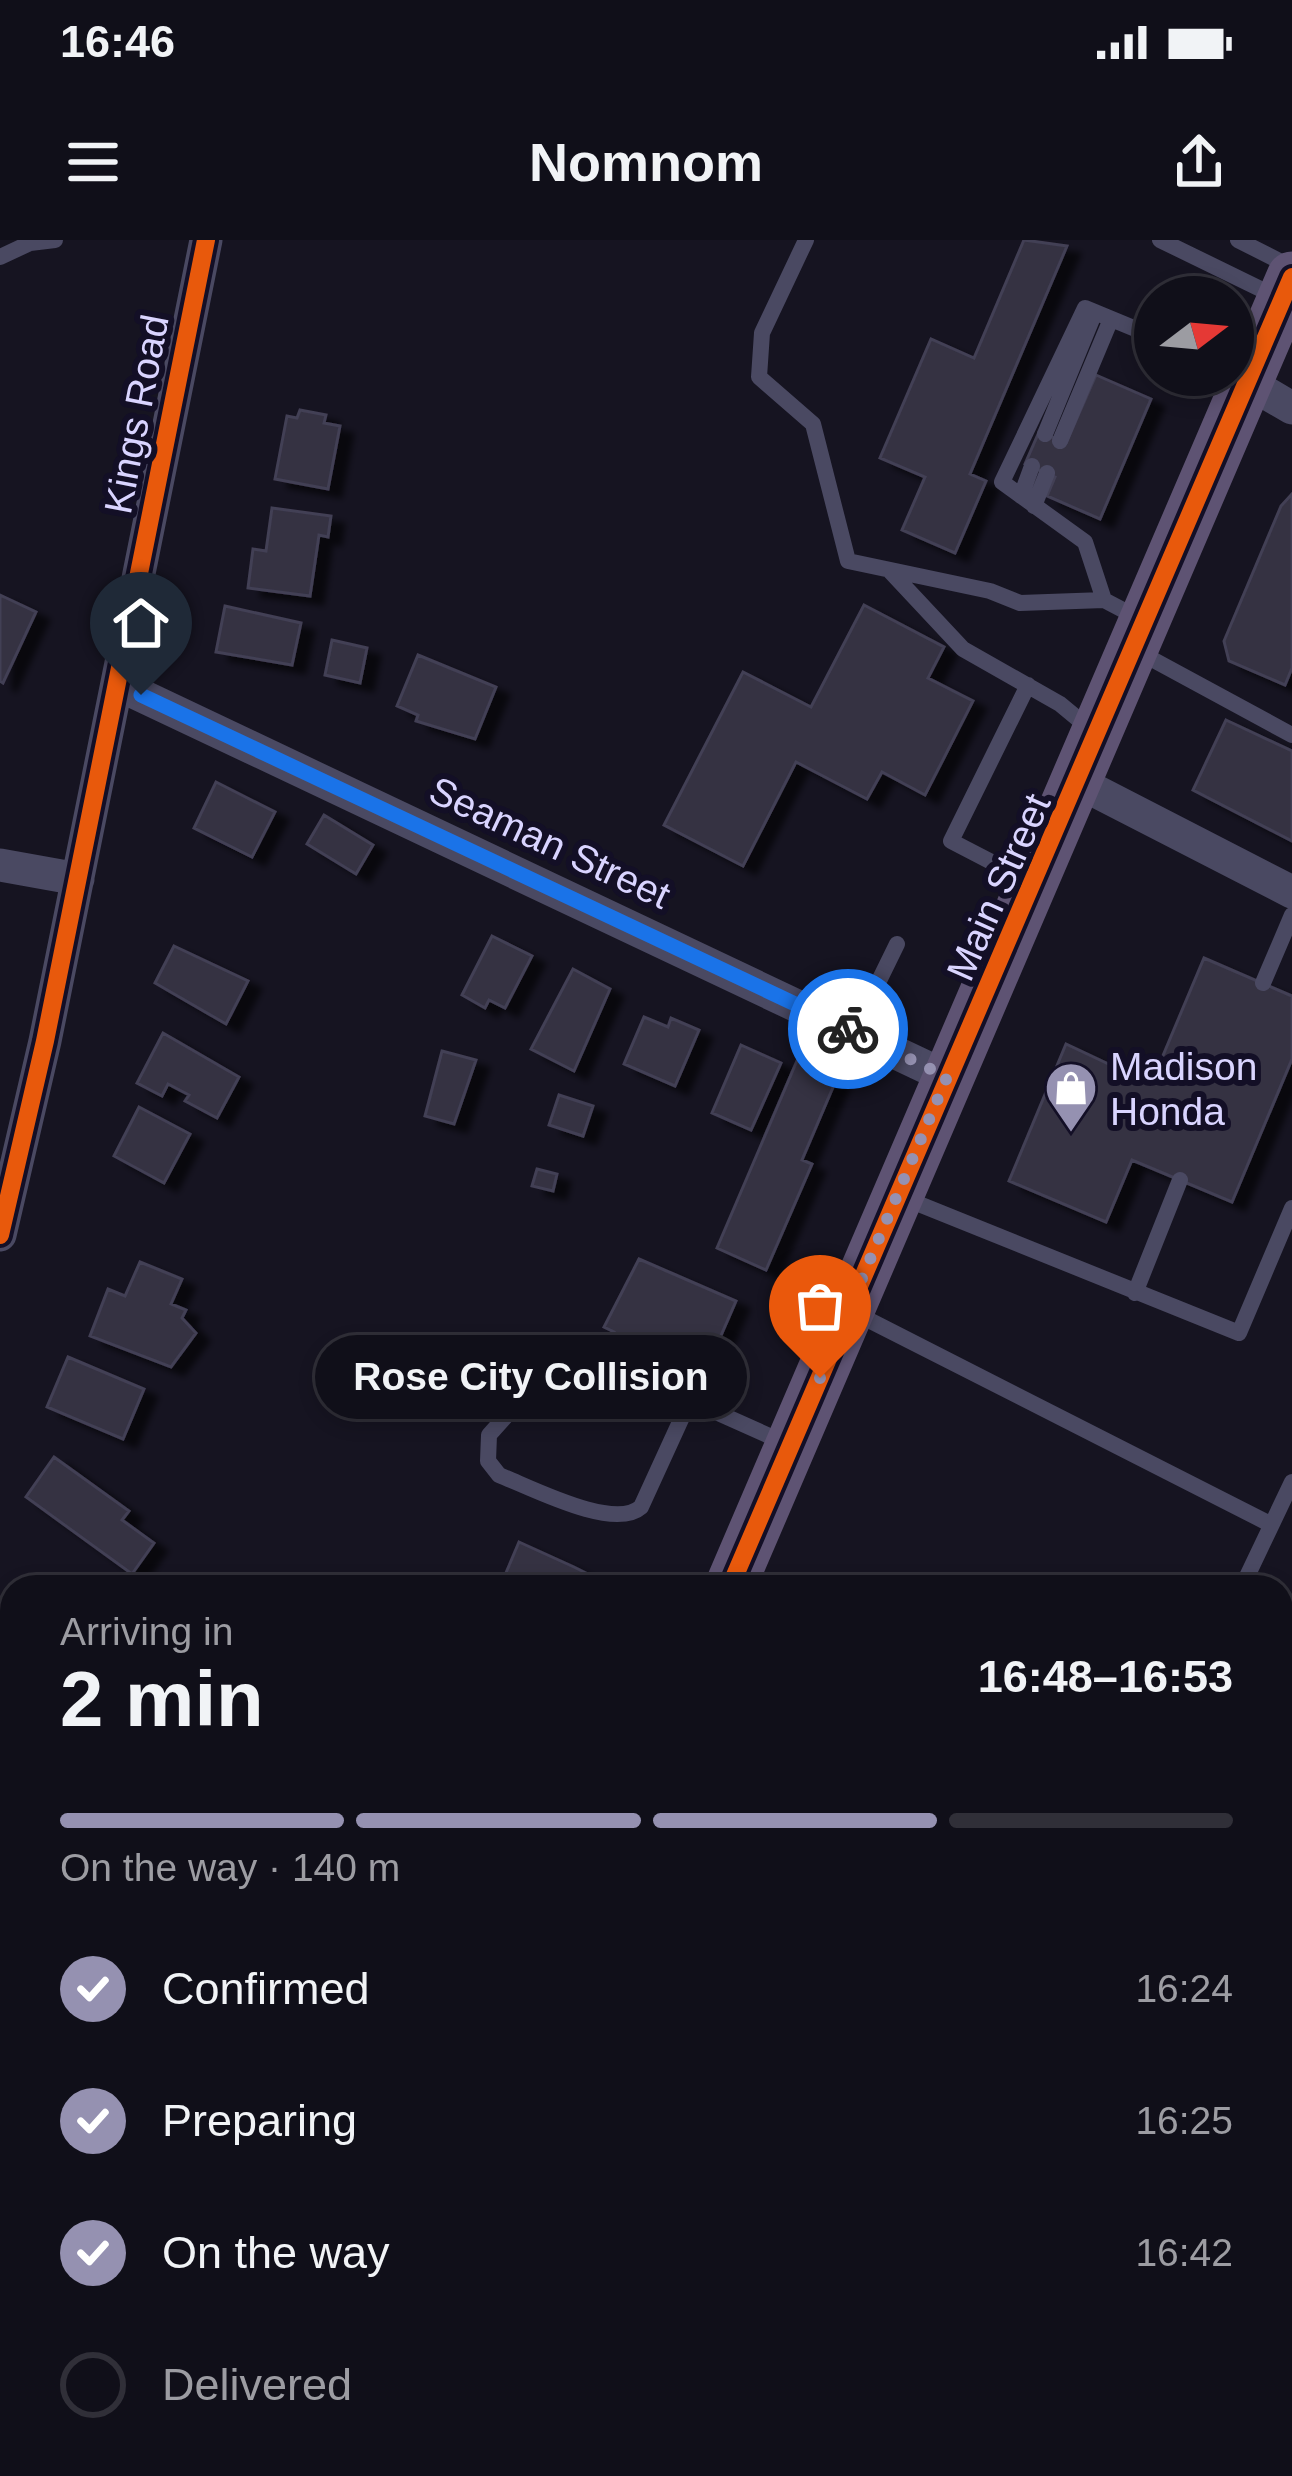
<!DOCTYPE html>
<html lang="en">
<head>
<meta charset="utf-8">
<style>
  :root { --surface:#100f19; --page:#191822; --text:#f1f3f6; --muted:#9c9ca2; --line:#302f38; --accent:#9591b1 }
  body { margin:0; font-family:Helvetica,sans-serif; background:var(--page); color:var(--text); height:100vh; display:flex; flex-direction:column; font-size:45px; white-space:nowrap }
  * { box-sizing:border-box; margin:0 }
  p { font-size:39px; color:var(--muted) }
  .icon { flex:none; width:66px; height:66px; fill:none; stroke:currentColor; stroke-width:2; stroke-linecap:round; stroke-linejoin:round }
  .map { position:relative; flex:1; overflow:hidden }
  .panel { position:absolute; left:0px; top:1335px; width:1293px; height:903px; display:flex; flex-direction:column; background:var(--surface); border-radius:36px 36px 0 0; box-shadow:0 6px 18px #0003,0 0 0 3px var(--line) }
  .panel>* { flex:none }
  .needle { width:78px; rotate:74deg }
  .tools { position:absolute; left:1134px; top:36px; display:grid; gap:24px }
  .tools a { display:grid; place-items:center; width:120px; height:120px; border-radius:50%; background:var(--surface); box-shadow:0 6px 18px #0003,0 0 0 3px var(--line); font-size:60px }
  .pin { position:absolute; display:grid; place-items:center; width:102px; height:102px; color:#fff; margin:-123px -51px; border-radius:50% 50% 50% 0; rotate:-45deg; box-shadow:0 0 12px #0007 }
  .pin .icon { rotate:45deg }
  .courier { position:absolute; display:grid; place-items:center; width:120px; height:120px; margin:-60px; border:9px solid #1a73e8; border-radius:50%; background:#fff; color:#222; box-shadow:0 3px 15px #0007 }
  .bubble { position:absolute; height:84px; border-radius:42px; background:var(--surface); box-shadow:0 6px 18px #0003,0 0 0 3px var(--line); font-size:39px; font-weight:800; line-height:84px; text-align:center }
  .headline em { font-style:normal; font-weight:800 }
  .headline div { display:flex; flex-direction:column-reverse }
  .headline { display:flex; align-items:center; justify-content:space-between; height:204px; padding:0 60px }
  h1 { font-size:78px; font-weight:800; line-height:90px }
  .bar { display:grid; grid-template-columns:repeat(4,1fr); gap:18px 12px; align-content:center; height:144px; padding:0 60px }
  .bar i { height:15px; border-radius:9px; background:var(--line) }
  .bar .active { background:var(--accent) }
  .bar p { grid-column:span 4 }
  ol { padding:0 60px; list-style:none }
  li { display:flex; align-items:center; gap:36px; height:132px }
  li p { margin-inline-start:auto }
  li .icon { padding:12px; border-radius:50%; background:var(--accent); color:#fff; stroke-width:4 }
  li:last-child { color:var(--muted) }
  li i { width:66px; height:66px; border:6px solid var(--line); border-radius:50% }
  .status { display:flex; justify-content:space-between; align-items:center; height:84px; padding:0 60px; background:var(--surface); direction:ltr }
  .status svg { height:33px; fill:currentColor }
  header { display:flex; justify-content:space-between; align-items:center; height:156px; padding:0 60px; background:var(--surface); font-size:54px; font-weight:800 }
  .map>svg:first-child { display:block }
</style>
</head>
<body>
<div class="status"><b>16:46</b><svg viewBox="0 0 49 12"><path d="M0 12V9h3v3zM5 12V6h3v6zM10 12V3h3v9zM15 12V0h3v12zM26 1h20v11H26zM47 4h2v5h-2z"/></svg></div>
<header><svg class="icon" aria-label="menu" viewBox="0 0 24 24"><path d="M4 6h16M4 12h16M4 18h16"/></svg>Nomnom<svg class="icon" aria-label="share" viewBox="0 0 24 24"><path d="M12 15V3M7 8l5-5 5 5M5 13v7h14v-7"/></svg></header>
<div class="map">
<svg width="1292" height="2236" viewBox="0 0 1292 2236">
  <defs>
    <filter id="shadow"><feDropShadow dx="13" dy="8" stdDeviation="3" flood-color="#0009"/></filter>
  </defs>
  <rect width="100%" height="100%" fill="#161421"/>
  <path fill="#343243" stroke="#433f54" stroke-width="3" filter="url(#shadow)" d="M 1024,0 L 1067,6 L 970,234 L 986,241 L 955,313 L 902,290 L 925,237 L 880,218 L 931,99 L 974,118 Z
    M 1096,135 L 1151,159 L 1100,279 L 1047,256 L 1055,237 L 1025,224 L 1039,192 L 1066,203 Z
    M 300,170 L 326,175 L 324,183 L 340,186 L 328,249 L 275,239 L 287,176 L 297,178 Z
    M 1292,254 L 1292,428 L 1285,445 L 1229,421 L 1224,401 L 1281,266 Z
    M 272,268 L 331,276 L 328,297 L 319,295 L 310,356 L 248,348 L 253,309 L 266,311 Z
    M 0,355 L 36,372 L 3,443 L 0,441 Z
    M 864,365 L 944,407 L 928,438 L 973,461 L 925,555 L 882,532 L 867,559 L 796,522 L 743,626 L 664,585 L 743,432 L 811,467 Z
    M 225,366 L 301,383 L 292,425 L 216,412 Z
    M 332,400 L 367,408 L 360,443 L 325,435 Z
    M 418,415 L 496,447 L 475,499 L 416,481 L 418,475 L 397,466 Z
    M 1226,480 L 1292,511 L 1292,601 L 1193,550 Z
    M 216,542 L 275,572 L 252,617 L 194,588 Z
    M 324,575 L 373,605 L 356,634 L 307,604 Z
    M 492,696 L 532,716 L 505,768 L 489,760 L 485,768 L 462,755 Z
    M 174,706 L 248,741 L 226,784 L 155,743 Z
    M 1204,718 L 1292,756 L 1292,819 L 1232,962 L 1132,920 L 1106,982 L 1009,941 L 1066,804 L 1151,844 Z
    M 573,729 L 610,749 L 574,831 L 531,809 Z
    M 644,777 L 668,787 L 671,778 L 699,790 L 675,846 L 624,824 Z
    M 163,793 L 239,837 L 217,878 L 185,861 L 189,855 L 168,844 L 162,856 L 137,843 Z
    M 741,805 L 781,823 L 751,890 L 712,873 Z
    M 802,809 L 842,826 L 802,920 L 812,924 L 766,1030 L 717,1008 Z
    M 442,811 L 476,820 L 454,884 L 425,876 Z
    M 559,855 L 593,866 L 583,896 L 549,885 Z
    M 139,867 L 190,894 L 164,943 L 114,916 Z
    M 537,929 L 557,934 L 553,951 L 532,946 Z
    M 639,1019 L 736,1061 L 702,1139 L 653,1115 L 650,1121 L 609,1103 L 614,1092 L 604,1087 Z
    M 140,1022 L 182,1039 L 171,1064 L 186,1070 L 182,1078 L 196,1093 L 171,1127 L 90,1096 L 108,1049 L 125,1056 Z
    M 68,1117 L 144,1149 L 123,1199 L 47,1167 Z
    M 54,1217 L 129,1271 L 122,1280 L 154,1303 L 132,1334 L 26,1257 Z
    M 519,1302 L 574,1327 L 614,1347 L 500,1347 Z
    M 1281,1417 L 1292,1422 L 1292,1494 L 1281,1489 Z
    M 1292,1895 L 1292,2236 L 967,2236 L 944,2226 L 1281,2226 L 1281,1921 Z
    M 176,2226 L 269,2226 L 264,2236 L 198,2236 Z
    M 527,2226 L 698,2226 L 722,2236 L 523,2236 Z"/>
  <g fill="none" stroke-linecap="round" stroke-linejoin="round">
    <path stroke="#44505f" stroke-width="6" stroke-dasharray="6 9" stroke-linecap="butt" d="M 1281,1398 L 1292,1404"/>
    <path stroke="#4a4962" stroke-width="16" d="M 806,0 L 762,93 L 759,137 L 813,184 L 848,321 L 990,351 L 1020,363 L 1104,360 L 1142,380
      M 1160,0 L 1277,57
      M 1238,0 L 1291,27
      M 0,17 L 30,3 L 55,0
      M 1045,194 L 1095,72
      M 1060,201 L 1111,79
      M 1021,256 L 1032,226
      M 1034,266 L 1047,233
      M 890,331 L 963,409 L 1060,464 L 1089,488
      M 1104,360 L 1085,302 L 1002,242 L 1085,68 L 1155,97
      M 1137,411 L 1292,495
      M 1028,445 L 951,601 L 1030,642
      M 1263,743 L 1292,675
      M 854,792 L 897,704
      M 904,958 L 1239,1093 L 1292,968
      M 1135,1053 L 1180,940
      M 855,1073 L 1270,1284
      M 689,1162 L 641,1267 C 614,1291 532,1248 499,1235 L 488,1221 L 489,1195 L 566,1109 L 577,1110 L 785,1203
      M 406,1347 L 416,1347
      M 1242,1347 L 1292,1242
      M 1281,1544 L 1292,1550
      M 1281,1657 L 1292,1662
      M 1281,1773 L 1292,1749
      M 85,2226 L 104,2236
      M 139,2226 L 160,2236
      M 386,2226 L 408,2236
      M 899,2226 L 922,2236"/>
    <path stroke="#4a4962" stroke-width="33" d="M 1249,143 L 1292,168
      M 117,444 L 947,837
      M 1080,543 L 1292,652
      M 0,625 L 78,639
      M 0,995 L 45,801 L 206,0"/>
    <path stroke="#5e5373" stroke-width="51" d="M 730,1347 L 1292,37
      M 353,2236 L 358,2226"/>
    <g stroke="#130f26" stroke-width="26">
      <path id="cycleway" d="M 0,995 L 45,801 L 206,0
        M 730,1347 L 1292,37"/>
    </g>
    <use href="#cycleway" stroke="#e8590c" stroke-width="18"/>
  </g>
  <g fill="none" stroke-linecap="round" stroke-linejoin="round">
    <path stroke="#9591b1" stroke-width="12" stroke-dasharray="0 21.6" d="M 820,1138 L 947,837 L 848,789"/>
    <path stroke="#1a73e8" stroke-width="15" d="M 141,455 L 848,789"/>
  </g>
  <defs>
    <g id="shop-pin" transform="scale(2.7)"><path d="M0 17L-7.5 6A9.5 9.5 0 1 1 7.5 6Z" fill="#9591b1" stroke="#130f26"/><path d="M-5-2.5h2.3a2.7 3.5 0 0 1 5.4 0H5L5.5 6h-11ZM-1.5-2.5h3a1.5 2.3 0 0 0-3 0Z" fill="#fff"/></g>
  </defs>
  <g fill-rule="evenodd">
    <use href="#shop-pin" x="1071" y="848"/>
  </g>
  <g text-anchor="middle" stroke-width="12" stroke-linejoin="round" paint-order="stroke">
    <g font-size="39" fill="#d9d4ff" stroke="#130f26">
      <text transform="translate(136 174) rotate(-79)" y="14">Kings Road</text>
      <text transform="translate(550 602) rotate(25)" y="14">Seaman Street</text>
      <text transform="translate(998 647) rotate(-66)" y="14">Main Street</text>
    </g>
    <g font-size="39" fill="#d9d4ff" stroke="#130f26" text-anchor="start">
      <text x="1110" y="840">Madison<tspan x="1110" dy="45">Honda</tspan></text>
    </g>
  </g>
</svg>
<div class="tools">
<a><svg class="needle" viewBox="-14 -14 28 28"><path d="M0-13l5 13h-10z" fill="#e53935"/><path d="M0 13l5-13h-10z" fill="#9c9ca2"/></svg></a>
</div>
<div class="pin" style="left:820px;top:1138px;background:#ea580c"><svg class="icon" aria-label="bag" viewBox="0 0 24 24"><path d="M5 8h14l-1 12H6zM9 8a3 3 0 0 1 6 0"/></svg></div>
<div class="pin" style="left:141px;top:455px;background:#1f2937"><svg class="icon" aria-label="home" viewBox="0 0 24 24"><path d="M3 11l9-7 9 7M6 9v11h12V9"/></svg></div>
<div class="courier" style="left:848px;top:789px"><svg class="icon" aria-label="bike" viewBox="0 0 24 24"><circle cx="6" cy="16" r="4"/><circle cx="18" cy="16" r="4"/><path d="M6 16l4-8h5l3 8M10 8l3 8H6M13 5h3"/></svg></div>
<div class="bubble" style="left:315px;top:1095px;width:432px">Rose City Collision</div>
<section class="panel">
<div class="headline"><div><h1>2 min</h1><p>Arriving in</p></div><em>16:48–16:53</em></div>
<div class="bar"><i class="active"></i><i class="active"></i><i class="active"></i><i></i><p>On the way · 140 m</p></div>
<ol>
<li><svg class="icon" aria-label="check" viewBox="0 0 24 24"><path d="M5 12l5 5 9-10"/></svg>Confirmed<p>16:24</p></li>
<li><svg class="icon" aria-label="check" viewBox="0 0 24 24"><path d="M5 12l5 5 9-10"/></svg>Preparing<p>16:25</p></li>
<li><svg class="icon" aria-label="check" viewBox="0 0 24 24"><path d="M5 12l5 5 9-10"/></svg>On the way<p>16:42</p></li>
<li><i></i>Delivered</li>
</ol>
</section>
</div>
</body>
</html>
